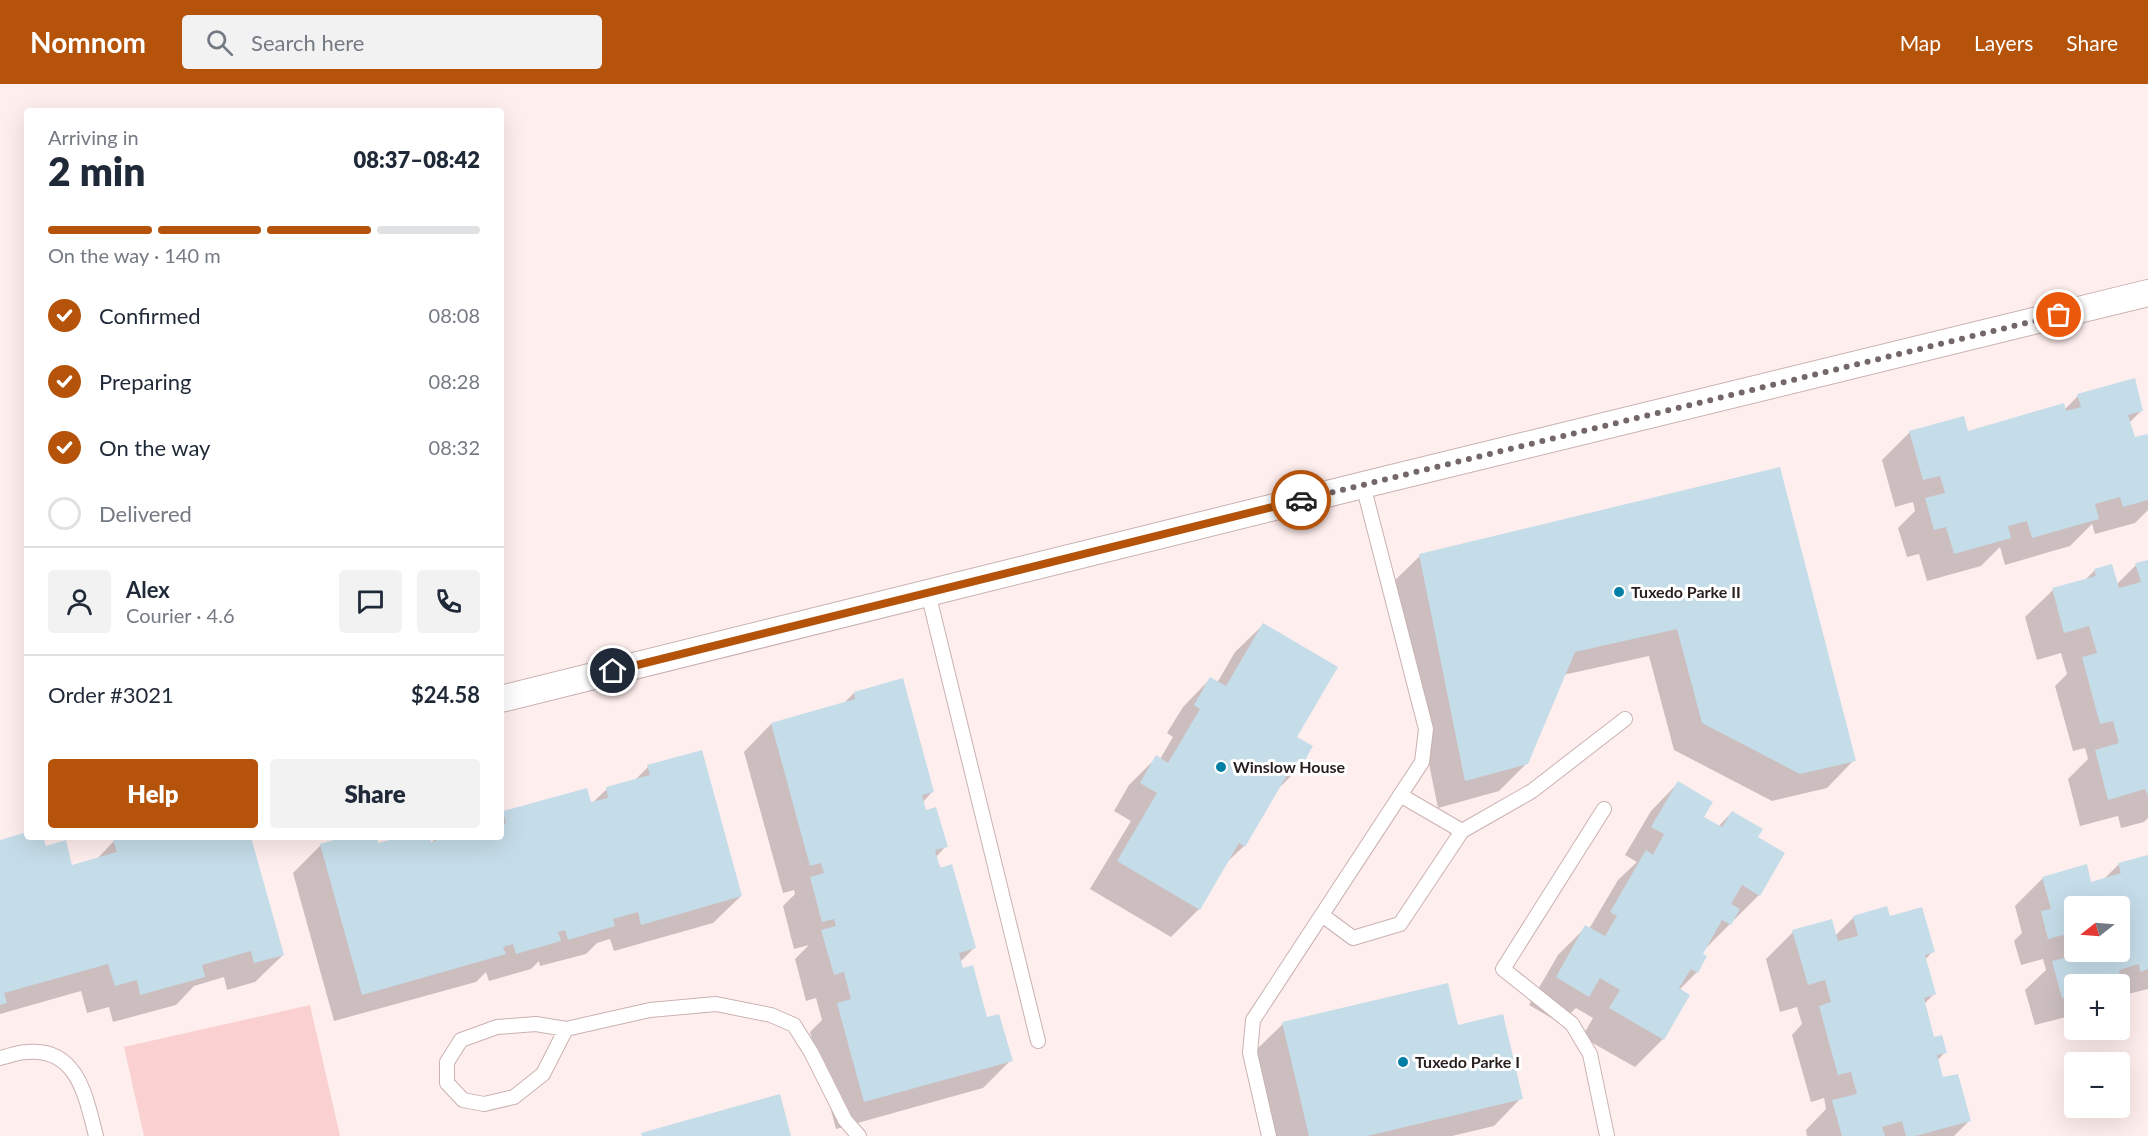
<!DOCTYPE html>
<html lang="en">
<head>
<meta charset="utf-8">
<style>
  :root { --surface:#fff; --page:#f2f2f3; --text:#1f2937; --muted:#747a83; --line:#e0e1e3; --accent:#b45309 }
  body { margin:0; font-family:Lato,sans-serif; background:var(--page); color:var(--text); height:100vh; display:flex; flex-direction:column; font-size:22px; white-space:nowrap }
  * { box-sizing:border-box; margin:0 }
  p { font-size:20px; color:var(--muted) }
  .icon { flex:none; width:33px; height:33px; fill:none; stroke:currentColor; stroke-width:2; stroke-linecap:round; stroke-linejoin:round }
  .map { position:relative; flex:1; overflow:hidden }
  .sheet { position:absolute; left:24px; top:24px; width:480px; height:732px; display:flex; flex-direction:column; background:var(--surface); border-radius:6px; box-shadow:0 6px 24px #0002 }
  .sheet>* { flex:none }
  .needle { width:39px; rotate:253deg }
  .tools { position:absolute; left:2064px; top:812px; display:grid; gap:12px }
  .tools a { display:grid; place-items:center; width:66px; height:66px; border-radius:6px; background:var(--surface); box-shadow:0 6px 24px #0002; font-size:30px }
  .pin { position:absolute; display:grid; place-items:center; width:51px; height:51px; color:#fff; margin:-26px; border:3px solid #fff; border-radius:50%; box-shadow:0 2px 6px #0007 }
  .courier { position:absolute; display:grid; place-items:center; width:60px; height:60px; margin:-30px; border:4px solid #b45309; border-radius:50%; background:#fff; color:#222; box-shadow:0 2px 8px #0007 }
  .summary em { font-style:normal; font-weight:800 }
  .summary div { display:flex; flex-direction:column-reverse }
  .summary { display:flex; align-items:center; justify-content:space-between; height:102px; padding:0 24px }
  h1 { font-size:39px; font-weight:800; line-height:45px }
  .bar { display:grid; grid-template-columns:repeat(4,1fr); gap:9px 6px; align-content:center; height:72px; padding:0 24px }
  .bar i { height:8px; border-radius:4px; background:var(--line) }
  .bar .active { background:var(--accent) }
  .bar p { grid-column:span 4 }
  .line { display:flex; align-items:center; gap:15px; padding:0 24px; border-top:2px solid var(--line) }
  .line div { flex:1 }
  .round { display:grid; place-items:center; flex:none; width:63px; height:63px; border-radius:6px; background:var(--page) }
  ol { padding:0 24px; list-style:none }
  li { display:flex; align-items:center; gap:18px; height:66px }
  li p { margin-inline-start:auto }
  li .icon { padding:6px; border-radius:50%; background:var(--accent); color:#fff; stroke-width:4 }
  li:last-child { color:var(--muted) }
  li i { width:33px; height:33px; border:3px solid var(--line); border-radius:50% }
  .cta { display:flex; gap:12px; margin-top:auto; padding:12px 24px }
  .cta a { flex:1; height:69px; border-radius:6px; background:var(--accent); color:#fff; font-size:24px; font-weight:800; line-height:69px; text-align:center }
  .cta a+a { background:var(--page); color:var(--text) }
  header { display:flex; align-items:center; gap:36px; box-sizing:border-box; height:84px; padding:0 30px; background:var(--accent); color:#fff }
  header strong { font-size:28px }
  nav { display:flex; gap:33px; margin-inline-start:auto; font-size:21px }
  .search { width:420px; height:54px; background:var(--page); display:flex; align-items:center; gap:15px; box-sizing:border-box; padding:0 21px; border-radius:6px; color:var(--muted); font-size:22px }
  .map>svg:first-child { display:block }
</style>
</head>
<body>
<header>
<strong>Nomnom</strong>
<div class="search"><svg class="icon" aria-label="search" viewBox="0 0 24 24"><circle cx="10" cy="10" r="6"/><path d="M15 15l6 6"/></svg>Search here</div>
<nav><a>Map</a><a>Layers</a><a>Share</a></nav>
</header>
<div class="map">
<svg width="2148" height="1052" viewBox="0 0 2148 1052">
  <rect width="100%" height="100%" fill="#fee"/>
  <path fill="#fad0d0" d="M 310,921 L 340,1052 L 144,1052 L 124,963 Z"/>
  <path fill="#0003" fill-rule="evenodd" d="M 2078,312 L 2142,326 L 2129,339 L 2133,355 L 2148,358 L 2148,426 L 2135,439 L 2095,450 L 2092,440 L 2070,462 L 2005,481 L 2000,463 L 1981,482 L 1927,497 L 1919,470 L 1907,473 L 1898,444 L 1915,427 L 1913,418 L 1895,423 L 1882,376 L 1910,348 L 1967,348 L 2064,326 Z
    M 1779,384 L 1854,676 L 1827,704 L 1772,717 L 1674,666 L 1649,572 L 1563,591 L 1527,679 L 1499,707 L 1438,724 L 1392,499 L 1420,472 Z
    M 2148,477 L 2148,734 L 2144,738 L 2121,744 L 2118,732 L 2080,742 L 2068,695 L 2088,675 L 2085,664 L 2073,667 L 2055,602 L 2067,590 L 2061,569 L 2037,576 L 2025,533 L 2053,506 L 2084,497 L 2095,486 L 2116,501 L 2136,481 Z
    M 1263,541 L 1295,653 L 1299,684 L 1276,707 L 1244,762 L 1224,781 L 1199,825 L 1171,853 L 1090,805 L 1131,737 L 1114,727 L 1129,701 L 1157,673 L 1160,675 L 1173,653 L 1167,649 L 1183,623 L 1210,595 L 1217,599 L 1235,568 Z
    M 854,609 L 933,707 L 923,718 L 925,728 L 946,762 L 936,773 L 974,864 L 960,878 L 986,935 L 1011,976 L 983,1004 L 836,1045 L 810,948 L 822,936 L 816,914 L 806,917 L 795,875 L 809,861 L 794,865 L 783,822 L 795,810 L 794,806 L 783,809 L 744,668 L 771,640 L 843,620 Z
    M 648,683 L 741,812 L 713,839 L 614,867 L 610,855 L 597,859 L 586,870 L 540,882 L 539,877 L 531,885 L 489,897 L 486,888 L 476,898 L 334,937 L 293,789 L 321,761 L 349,753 L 375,753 L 377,761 L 406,753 L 428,753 L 430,760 L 437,753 L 501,753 L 501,731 L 503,729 L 586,705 L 590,721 L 607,705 L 634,697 Z
    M 1678,699 L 1702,733 L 1718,743 L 1732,728 L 1756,753 L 1759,811 L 1703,867 L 1697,888 L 1679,906 L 1688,911 L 1662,956 L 1635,983 L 1582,953 L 1593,934 L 1576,924 L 1560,939 L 1529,921 L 1558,871 L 1586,843 L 1589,845 L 1618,796 L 1637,778 L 1625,771 L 1651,727 Z
    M 27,750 L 27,753 L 42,753 L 45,763 L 71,783 L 96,776 L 114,757 L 129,753 L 170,753 L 171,758 L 187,753 L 250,753 L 283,871 L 255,898 L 227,906 L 224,893 L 194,902 L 176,921 L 113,938 L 109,923 L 87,929 L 81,907 L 0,930 L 0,757 Z
    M 2148,772 L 2148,905 L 2120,912 L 2120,900 L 2074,900 L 2074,931 L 2035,941 L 2025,906 L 2046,886 L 2043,875 L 2021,881 L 2014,857 L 2022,849 L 2015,822 L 2043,794 L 2090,799 L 2103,796 L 2119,780 ZM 2074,822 L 2120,822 L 2120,867 L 2074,867 Z
    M 1853,834 L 1889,834 L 1933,867 L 1925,876 L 1934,910 L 1924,920 L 1933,955 L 1945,968 L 1937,977 L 1942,995 L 1970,1036 L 1954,1052 L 1807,1052 L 1806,1046 L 1826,1025 L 1824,1014 L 1811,1018 L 1792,951 L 1802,940 L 1797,923 L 1780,928 L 1766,875 L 1793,848 L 1835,852 Z
    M 1283,940 L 1457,942 L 1521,1014 L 1494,1042 L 1452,1052 L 1275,1052 L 1255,967 Z"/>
  <path fill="#c5dde9" d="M 2135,294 L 2143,327 L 2128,331 L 2135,353 L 2147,350 L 2148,352 L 2148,416 L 2123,423 L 2120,413 L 2095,420 L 2099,435 L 2032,454 L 2027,437 L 2008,442 L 2011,454 L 1954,470 L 1946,443 L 1934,446 L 1925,414 L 1945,409 L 1940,392 L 1923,396 L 1909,347 L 1964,332 L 1968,347 L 2064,319 L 2066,327 L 2081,323 L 2077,310 Z
    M 1780,383 L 1856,677 L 1800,690 L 1702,639 L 1677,545 L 1575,568 L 1528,680 L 1465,697 L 1419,470 Z
    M 2148,476 L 2148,712 L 2145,705 L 2108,716 L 2095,666 L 2119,659 L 2113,637 L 2100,640 L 2082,573 L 2097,569 L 2089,542 L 2064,549 L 2052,504 L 2096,492 L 2094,485 L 2112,480 L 2119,504 L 2141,498 L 2135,479 Z
    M 1263,539 L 1338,583 L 1297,653 L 1313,662 L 1300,685 L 1293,681 L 1245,763 L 1239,759 L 1200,826 L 1117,777 L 1157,709 L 1140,699 L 1156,671 L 1168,679 L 1200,625 L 1194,621 L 1210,593 L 1226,602 Z
    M 903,594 L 934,708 L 922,711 L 926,726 L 936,723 L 948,763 L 935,766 L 940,784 L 952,780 L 976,864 L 959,869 L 963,884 L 973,881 L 987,933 L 999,930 L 1013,977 L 864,1018 L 837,919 L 851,915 L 844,888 L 834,891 L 821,846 L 836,842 L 834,835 L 822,838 L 810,793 L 824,789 L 821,779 L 810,782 L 771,639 L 855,615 L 854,608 Z
    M 702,666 L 742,812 L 641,841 L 638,828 L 613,835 L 615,842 L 568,856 L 565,846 L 558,848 L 561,857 L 516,870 L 513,860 L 503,863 L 506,870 L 362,911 L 320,760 L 344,753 L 377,753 L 378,759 L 401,753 L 430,753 L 431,758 L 449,753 L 501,753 L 501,741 L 506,739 L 503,727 L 587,704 L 591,718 L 608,714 L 606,703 L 650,691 L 647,681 Z
    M 1678,697 L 1713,718 L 1704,733 L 1722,743 L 1732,727 L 1763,745 L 1758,753 L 1785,769 L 1760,812 L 1742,801 L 1731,820 L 1740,825 L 1731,841 L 1722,836 L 1703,870 L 1707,872 L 1698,889 L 1691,885 L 1679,904 L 1690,911 L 1664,956 L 1609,924 L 1620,906 L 1600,894 L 1589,913 L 1556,893 L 1585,841 L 1605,852 L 1617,832 L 1610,828 L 1646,766 L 1653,771 L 1664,750 L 1651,743 Z
    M 27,748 L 27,753 L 43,753 L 46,762 L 66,756 L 72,781 L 117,768 L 113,756 L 124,753 L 171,753 L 172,756 L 182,753 L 251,753 L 284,871 L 254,879 L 251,867 L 202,881 L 205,893 L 140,911 L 137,896 L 115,902 L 108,880 L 4,909 L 7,919 L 0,921 L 0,756 Z
    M 2148,771 L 2148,885 L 2140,888 L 2139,880 L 2119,886 L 2122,899 L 2117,900 L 2074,900 L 2074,912 L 2062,914 L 2052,877 L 2077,871 L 2076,867 L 2120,867 L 2120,822 L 2074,822 L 2074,859 L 2071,849 L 2048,855 L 2041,827 L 2051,825 L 2042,793 L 2087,780 L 2091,798 L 2121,789 L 2118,779 Z
    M 1887,822 L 1890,832 L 1922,823 L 1935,868 L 1925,871 L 1936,910 L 1924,914 L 1934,953 L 1942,951 L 1947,969 L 1937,971 L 1943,993 L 1958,990 L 1971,1037 L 1915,1052 L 1906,1052 L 1902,1037 L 1882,1043 L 1885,1052 L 1842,1052 L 1832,1016 L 1857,1010 L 1851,988 L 1838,991 L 1819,922 L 1831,918 L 1825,896 L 1808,901 L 1792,846 L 1832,835 L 1838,857 L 1858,852 L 1853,832 Z
    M 1448,899 L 1458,941 L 1503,930 L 1523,1015 L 1367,1052 L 1309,1052 L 1282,938 Z
    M 780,1010 L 791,1052 L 642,1052 L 641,1049 Z"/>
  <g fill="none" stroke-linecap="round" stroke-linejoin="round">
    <g stroke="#cbb1b1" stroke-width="16">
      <path id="service" d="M 928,509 L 1038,957
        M 1400,711 L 1462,747
        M 1604,725 L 1503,885 L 1572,940 L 1590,970 L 1607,1052
        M 1322,831 L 1353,854 L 1400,840 L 1462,747 L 1532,707 L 1625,635
        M 566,945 L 543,990 L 514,1013 L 484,1020 L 463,1016 L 447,999 L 447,978 L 461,956 L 497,943 L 536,940 L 566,945 L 650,926 L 716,920 L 771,931 L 794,941 L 811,968 L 845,1036 L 859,1052
        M 0,974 C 9,972 18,968 27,968 C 78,963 86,1014 96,1052
        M 1269,1052 L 1250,969 L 1253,936 L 1422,678 L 1426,645 L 1363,401"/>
    </g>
    <g stroke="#cbb1b1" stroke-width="28">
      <path id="minor" d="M 501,615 L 1363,401 L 2148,209"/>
    </g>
    <use href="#service" stroke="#fff" stroke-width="14"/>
    <use href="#minor" stroke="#fff" stroke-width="26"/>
  </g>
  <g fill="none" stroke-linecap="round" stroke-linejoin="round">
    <path stroke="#736767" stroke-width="6" stroke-dasharray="0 10.8" d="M 1301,416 L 2059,231"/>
    <path stroke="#b45309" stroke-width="8" d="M 613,587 L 1301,416"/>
  </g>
  <g fill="#017fa5" stroke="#fff" stroke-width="2">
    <circle cx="1619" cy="508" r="6"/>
    <circle cx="1221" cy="683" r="6"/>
    <circle cx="1403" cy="978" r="6"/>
  </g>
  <g text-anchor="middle" stroke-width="6" stroke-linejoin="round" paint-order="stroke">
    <g font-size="16" font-weight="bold" fill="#281e1e" stroke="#fff" text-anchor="start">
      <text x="1631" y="514">Tuxedo Parke II</text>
      <text x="1233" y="689">Winslow House</text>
      <text x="1415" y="984">Tuxedo Parke I</text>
    </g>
  </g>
</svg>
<div class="tools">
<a><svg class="needle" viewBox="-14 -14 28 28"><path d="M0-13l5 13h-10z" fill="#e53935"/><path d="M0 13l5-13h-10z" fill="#747a83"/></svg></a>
<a>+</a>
<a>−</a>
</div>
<div class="pin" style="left:2059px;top:231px;background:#ea580c"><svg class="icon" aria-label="bag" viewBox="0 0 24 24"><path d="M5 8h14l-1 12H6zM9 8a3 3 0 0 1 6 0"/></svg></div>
<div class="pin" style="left:613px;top:587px;background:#1f2937"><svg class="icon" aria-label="home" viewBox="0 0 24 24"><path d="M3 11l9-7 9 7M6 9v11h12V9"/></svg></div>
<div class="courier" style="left:1301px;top:416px"><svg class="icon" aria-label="car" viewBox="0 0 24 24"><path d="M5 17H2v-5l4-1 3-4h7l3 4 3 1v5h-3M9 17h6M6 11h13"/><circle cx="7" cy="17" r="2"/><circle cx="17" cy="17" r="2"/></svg></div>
<section class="sheet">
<div class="summary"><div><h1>2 min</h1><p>Arriving in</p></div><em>08:37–08:42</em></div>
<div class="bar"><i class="active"></i><i class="active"></i><i class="active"></i><i></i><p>On the way · 140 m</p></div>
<ol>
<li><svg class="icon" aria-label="check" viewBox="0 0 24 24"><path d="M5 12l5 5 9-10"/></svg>Confirmed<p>08:08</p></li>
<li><svg class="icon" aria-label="check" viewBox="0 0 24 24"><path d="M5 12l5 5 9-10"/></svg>Preparing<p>08:28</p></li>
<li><svg class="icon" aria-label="check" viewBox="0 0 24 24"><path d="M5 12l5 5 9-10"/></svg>On the way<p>08:32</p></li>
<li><i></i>Delivered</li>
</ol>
<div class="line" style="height:108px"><a class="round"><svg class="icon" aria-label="person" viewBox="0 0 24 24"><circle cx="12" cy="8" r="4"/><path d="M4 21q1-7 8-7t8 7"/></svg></a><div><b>Alex</b><p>Courier · 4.6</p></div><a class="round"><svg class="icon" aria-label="chat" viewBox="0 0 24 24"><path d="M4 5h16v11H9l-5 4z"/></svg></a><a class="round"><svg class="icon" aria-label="phone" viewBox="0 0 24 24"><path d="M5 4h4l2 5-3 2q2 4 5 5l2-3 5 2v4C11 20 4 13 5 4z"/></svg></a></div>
<div class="line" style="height:78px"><div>Order #3021</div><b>$24.58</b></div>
<div class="cta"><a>Help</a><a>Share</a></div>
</section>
</div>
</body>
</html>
